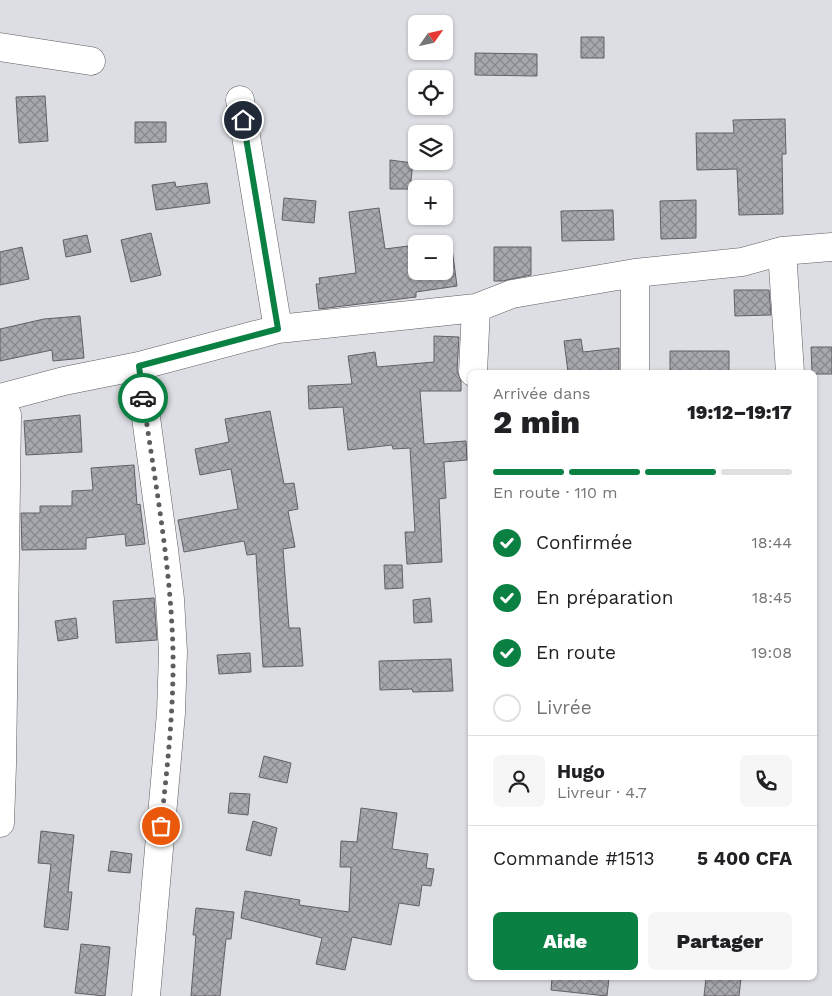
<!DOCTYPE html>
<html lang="fr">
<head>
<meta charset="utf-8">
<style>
  :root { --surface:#fff; --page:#f6f6f6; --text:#202124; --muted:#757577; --line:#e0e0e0; --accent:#0b8043 }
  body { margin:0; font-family:"Work Sans",sans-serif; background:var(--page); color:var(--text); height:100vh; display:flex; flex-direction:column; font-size:19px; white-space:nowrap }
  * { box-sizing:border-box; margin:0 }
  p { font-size:16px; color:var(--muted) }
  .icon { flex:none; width:28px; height:28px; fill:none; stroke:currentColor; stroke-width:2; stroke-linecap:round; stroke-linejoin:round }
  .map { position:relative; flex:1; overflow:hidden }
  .side { position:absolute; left:468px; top:370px; width:349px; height:610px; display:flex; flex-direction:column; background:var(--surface); border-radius:8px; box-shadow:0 1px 4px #0004 }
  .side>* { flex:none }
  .needle { width:32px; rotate:56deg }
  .buttons { position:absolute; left:408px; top:15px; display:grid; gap:10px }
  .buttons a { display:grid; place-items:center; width:45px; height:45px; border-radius:8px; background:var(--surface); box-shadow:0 1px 4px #0004; font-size:25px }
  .pin { position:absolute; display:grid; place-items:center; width:42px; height:42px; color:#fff; margin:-21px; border:2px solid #fff; border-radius:50%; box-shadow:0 1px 5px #0007 }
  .courier { position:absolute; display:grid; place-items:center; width:50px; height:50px; margin:-25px; border:4px solid #0b8043; border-radius:50%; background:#fff; color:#222; box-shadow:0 1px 6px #0007 }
  .headline em { font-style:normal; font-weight:800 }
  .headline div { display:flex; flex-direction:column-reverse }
  .headline { display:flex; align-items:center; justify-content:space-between; height:85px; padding:0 25px }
  h1 { font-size:32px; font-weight:800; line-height:38px }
  .bar { display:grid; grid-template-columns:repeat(4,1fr); gap:8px 5px; align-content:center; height:60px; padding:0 25px }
  .bar i { height:6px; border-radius:4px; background:var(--line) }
  .bar .on { background:var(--accent) }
  .bar p { grid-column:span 4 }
  .line { display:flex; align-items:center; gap:12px; padding:0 25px; border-top:1px solid var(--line) }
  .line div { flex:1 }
  .round { display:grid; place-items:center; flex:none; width:52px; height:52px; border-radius:8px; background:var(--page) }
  ol { padding:0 25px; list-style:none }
  li { display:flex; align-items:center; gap:15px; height:55px }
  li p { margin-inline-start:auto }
  li .icon { padding:5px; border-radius:50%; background:var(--accent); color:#fff; stroke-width:4 }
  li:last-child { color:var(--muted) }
  li i { width:28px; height:28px; border:2px solid var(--line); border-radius:50% }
  .button { display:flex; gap:10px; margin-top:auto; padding:10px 25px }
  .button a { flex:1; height:58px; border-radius:8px; background:var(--accent); color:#fff; font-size:20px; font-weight:800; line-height:58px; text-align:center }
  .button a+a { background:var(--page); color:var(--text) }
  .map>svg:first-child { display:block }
</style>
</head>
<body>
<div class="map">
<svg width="832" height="996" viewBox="0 0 832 996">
  <defs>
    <pattern id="building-cross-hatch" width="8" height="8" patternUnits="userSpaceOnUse" patternTransform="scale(1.25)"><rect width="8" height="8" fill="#a7a8ad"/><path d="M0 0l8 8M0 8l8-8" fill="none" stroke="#87888c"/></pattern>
  </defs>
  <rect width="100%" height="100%" fill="#dddee3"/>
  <path fill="url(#building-cross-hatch)" stroke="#606065" d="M 581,37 L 604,37 L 604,58 L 581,58 Z
    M 475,53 L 537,54 L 537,76 L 475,75 Z
    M 45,96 L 48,141 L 19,143 L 16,97 Z
    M 785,119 L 786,154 L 782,154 L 783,214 L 739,215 L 737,169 L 697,170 L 696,133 L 734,133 L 733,120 Z
    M 135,122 L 166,122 L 166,142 L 135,143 Z
    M 390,160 L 413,163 L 410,189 L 390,189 Z
    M 175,182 L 176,187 L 207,183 L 210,203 L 156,210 L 152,185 Z
    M 284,198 L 316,201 L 314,223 L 282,220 Z
    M 696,200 L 696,238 L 661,239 L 660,201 Z
    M 379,208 L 385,249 L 416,245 L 416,271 L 444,271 L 444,244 L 429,244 L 451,241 L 457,286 L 416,292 L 416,297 L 319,309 L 316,284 L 320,284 L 319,278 L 356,273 L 349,212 Z
    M 613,210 L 614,240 L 562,241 L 561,211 Z
    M 151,233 L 161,275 L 131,282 L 121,240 Z
    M 87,235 L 91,252 L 66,257 L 63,240 Z
    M 22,247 L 29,279 L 0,285 L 0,252 Z
    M 494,247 L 531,247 L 531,275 L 502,281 L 494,281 Z
    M 734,290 L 769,290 L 771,315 L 735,316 Z
    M 80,316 L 84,358 L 53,361 L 52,350 L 0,361 L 0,329 L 44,319 Z
    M 434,336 L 459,337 L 457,371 L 461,381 L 461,391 L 420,391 L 424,444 L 466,441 L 467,460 L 444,462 L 446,498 L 439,499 L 442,562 L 407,564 L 405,532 L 415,532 L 410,448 L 393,449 L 392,445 L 348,450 L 343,407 L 309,409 L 308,386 L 352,384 L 348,356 L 375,352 L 377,367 L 434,362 Z
    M 581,339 L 583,352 L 619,348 L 619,372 L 568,372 L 564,341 Z
    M 811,347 L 832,347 L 832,374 L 814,374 L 814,372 L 812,372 Z
    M 670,351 L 729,351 L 729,372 L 670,372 Z
    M 270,411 L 284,484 L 294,483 L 298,509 L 288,511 L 295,547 L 283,549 L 289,628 L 300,628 L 303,666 L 263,667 L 256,554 L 247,555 L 244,541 L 184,552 L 178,520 L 238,509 L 231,469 L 200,475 L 195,449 L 229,442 L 225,419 Z
    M 80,415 L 82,452 L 26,455 L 24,421 Z
    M 134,465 L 137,505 L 140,504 L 145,544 L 126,546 L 125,534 L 86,538 L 86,549 L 22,550 L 21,513 L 40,513 L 40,506 L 72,506 L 72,491 L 93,490 L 91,468 Z
    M 384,565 L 402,565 L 403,588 L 385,589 Z
    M 154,598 L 157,640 L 116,643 L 113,601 Z
    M 430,598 L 432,622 L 414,623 L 413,600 Z
    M 76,618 L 78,638 L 58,641 L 55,621 Z
    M 250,653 L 251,672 L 219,674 L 217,655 Z
    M 451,659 L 453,691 L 413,692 L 412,689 L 380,690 L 379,661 Z
    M 264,756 L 291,763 L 287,783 L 259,777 Z
    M 230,793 L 250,794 L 248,815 L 228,813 Z
    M 361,808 L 397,813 L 392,849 L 428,854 L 426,868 L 434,869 L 431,886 L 422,885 L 419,906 L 399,903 L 391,945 L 352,937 L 345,970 L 316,964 L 322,938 L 241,918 L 245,891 L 300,900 L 299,905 L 349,912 L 351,867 L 340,867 L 341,841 L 357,842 Z
    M 253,821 L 277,828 L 271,856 L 246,850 Z
    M 41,831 L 74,835 L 68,892 L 72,892 L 68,930 L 44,927 L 51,864 L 38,863 Z
    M 111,851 L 132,854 L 130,873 L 108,871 Z
    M 196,908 L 234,912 L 231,939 L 226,939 L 220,996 L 191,996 L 196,935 L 193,935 Z
    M 81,944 L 110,947 L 105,996 L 75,993 Z
    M 552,978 L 609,978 L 607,996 L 551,990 Z
    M 706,978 L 741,978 L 739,996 L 704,996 Z"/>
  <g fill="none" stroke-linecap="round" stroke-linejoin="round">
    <g stroke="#5c5d61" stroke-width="29">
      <path id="minor" d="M 0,47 L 91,61
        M 240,100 L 278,329
        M 782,251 L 790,372
        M 139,366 L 164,550 L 170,599 L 173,652 L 171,713 L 146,996
        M 473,372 L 476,308
        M 635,372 L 635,273
        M 0,398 L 64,381 L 139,366 L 278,329 L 476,308 L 512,294 L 635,273 L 742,262 L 782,251 L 832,247
        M 0,409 L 7,415 L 2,765 L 0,823"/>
    </g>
    <use href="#minor" stroke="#fff" stroke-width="28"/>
  </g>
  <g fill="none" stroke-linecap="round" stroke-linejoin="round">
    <path stroke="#5d5d60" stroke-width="5" stroke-dasharray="0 9" d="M 143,398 C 155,482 171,567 173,652 C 174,710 167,768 161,826"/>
    <path stroke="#0b8043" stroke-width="6" d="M 143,398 L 139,366 L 278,329 L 243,120"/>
  </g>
</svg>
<div class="buttons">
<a><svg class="needle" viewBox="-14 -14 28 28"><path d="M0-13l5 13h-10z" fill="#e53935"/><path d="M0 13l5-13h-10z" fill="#757577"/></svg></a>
<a><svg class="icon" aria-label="locate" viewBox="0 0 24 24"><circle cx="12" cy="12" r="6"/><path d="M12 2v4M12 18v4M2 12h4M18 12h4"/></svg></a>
<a><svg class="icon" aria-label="layers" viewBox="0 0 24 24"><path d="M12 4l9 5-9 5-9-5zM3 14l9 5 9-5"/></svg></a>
<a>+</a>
<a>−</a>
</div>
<div class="pin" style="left:161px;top:826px;background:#ea580c"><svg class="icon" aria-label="bag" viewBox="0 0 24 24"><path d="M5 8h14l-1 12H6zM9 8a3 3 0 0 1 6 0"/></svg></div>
<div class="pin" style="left:243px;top:120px;background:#1f2937"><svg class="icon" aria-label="home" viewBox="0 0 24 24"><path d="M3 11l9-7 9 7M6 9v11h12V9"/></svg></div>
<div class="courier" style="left:143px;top:398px"><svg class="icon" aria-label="car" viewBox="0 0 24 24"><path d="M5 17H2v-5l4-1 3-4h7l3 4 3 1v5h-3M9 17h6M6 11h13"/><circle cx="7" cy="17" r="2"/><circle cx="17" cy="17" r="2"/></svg></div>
<section class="side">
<div class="headline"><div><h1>2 min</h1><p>Arrivée dans</p></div><em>19:12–19:17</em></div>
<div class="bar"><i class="on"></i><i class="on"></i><i class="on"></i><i></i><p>En route · 110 m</p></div>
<ol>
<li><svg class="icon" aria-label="check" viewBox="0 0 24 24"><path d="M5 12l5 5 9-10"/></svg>Confirmée<p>18:44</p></li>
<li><svg class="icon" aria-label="check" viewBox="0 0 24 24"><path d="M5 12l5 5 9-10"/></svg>En préparation<p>18:45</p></li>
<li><svg class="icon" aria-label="check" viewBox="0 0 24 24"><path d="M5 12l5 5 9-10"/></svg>En route<p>19:08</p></li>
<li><i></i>Livrée</li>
</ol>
<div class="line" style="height:90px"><a class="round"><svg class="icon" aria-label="person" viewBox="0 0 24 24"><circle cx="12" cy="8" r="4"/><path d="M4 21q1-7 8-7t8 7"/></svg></a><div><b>Hugo</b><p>Livreur · 4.7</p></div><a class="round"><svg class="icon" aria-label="phone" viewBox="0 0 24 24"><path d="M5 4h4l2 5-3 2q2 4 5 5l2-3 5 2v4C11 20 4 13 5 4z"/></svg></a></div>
<div class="line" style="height:65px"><div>Commande #1513</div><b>5 400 CFA</b></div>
<div class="button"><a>Aide</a><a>Partager</a></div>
</section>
</div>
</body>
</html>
